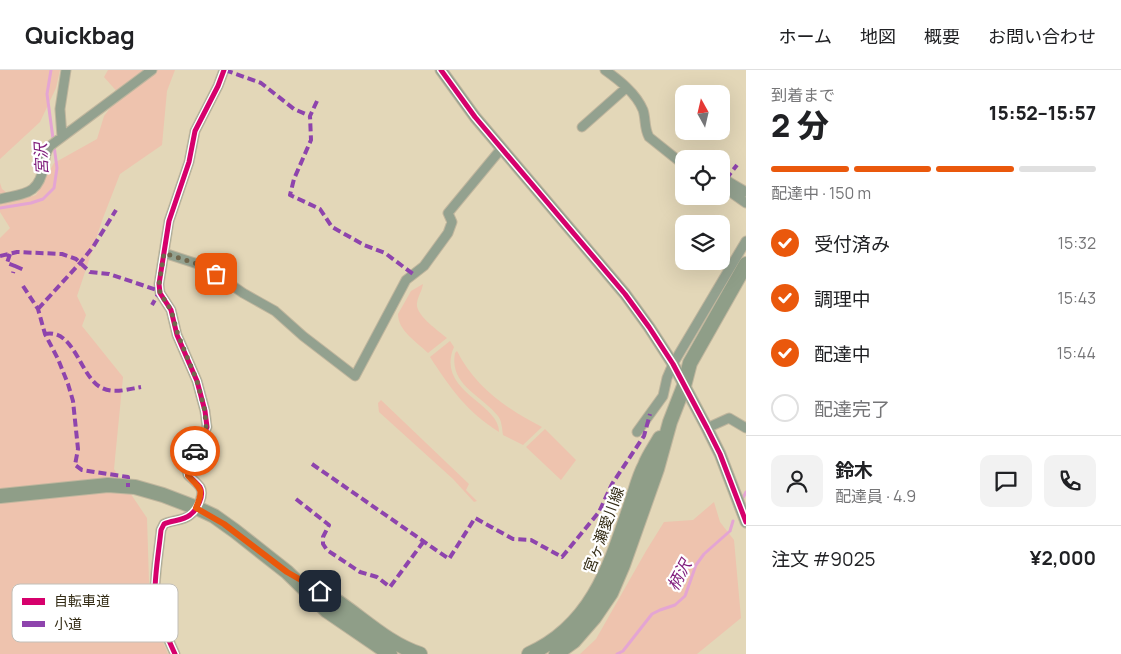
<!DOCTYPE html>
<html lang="ja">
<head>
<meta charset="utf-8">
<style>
  :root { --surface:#fff; --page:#f2f2f2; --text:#202124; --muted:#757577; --line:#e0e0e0; --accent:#ea580c }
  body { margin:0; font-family:Manrope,"Noto Sans JP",sans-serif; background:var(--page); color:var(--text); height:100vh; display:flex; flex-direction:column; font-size:19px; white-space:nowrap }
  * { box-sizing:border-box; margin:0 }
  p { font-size:16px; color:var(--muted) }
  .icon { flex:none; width:28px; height:28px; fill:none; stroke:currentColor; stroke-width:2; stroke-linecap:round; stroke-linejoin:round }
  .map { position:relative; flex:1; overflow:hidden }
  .details { display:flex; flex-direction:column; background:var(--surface); width:375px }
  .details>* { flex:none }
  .needle { width:32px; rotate:352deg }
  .tools { position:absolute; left:675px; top:15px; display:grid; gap:10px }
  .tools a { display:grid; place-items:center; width:55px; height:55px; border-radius:10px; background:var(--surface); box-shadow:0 5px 20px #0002; font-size:25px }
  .pin { position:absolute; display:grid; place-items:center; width:42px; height:42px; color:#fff; margin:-21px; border-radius:10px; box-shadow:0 2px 8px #0006 }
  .courier { position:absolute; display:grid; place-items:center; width:50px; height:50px; margin:-25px; border:4px solid #ea580c; border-radius:50%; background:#fff; color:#222; box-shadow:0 1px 6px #0007 }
  .summary em { font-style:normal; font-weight:800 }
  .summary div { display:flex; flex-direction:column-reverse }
  .summary { display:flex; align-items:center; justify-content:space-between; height:85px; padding:0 25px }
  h1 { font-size:32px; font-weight:800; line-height:38px }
  .bar { display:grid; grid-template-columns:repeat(4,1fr); gap:8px 5px; align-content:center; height:60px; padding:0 25px }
  .bar i { height:6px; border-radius:4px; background:var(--line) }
  .bar .on { background:var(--accent) }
  .bar p { grid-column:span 4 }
  .line { display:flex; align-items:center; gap:12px; padding:0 25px; border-top:1px solid var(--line) }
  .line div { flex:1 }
  .round { display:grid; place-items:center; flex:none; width:52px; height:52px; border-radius:10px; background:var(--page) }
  ol { padding:0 25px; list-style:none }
  li { display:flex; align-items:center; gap:15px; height:55px }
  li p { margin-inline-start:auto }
  li .icon { padding:5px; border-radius:50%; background:var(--accent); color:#fff; stroke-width:4 }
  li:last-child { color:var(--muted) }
  li i { width:28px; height:28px; border:2px solid var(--line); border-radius:50% }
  header { display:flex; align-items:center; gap:30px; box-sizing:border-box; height:70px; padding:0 25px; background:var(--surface); border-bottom:1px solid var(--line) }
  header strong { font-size:24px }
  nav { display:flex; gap:28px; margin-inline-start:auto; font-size:18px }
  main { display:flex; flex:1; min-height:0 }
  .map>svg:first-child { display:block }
</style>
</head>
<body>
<header>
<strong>Quickbag</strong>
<nav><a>ホーム</a><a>地図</a><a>概要</a><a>お問い合わせ</a></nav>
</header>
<main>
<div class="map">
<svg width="746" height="584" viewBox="0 0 746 584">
  <rect width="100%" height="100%" fill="#e3d7b8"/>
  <path fill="#eec3ae" d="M 0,0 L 60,0 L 56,18 L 40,52 L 0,89 Z
    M 108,0 L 175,0 L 167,21 L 162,75 L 120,104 L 103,148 L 77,226 L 86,245 L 82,256 L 123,307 L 114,399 L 147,448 L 150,543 L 168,584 L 0,584 L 0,168 L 10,158 L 0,142 L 0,113 L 2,119 L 17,131 L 36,125 L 54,93 L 97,69 L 104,46 L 120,25 L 104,7 Z
    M 423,214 C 422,221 418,226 417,233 C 415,245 439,261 447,268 L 428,283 C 417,272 398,261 398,244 L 411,221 Z
    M 450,271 L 454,277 C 435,321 500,333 499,362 C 466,341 451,319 430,287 Z
    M 457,281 C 475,317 507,339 542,357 L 523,375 L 503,365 C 502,359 502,351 498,346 C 481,325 449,315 455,283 Z
    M 381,330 L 469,414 L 466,420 L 477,431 L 474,432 L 453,409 L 379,342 L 378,333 Z
    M 545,359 L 576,390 L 561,410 L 526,377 Z
    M 714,432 L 720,452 L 734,470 L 741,548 L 697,584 L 580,584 L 596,569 L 646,481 L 664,452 L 693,450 Z"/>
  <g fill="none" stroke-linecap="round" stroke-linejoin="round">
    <path stroke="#e4a5d3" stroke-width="3" d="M 0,138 L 31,133 L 43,129 L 54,118 L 57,98 L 47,24 L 51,0
      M 742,430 L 746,422
      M 617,584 L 623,581 L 652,544 L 660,540 L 675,535 L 685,526 L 696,495 L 704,484 L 730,461 L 733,451"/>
    <g stroke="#c0b69e" stroke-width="11">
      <path id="minor" d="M 605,0 C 619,10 636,23 643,40 C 646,49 644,58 649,67 L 684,95
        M 582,57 L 626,18
        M 62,67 L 60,39 L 66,0
        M 721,105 L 729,112 L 746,122
        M 729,112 L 728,117 L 729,121 L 746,133
        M 0,129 C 25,123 39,125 44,95 C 45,88 45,82 50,76 L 152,0
        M 164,183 L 204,196 L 243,223 L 275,241 L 303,266 L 355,306 L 406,210 L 424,196 L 448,163 L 452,152 L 448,143 L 501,79
        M 707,358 L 729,348 L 746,358
        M 637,362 L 663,326 L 667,308 L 673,294 L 746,171
        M 175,584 C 166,564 156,544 155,522 C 155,502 159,480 161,460 L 164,454 C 172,450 183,451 190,445 C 197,440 205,425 200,417 C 197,413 192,409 188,405 L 187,400 L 207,357 L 205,341 L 197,311 L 177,265 L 171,240 L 160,223 L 159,214 L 169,151 L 189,92 L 195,61 L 218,16 L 224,0"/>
    </g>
    <g stroke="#c0b69e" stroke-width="13">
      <path id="tertiary" d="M 441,0 L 475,47 L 625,224 L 649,257 L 673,294 L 707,358 L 720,384 L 746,452"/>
    </g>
    <g stroke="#c0b69e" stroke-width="16">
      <path id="secondary" d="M 0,426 L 108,415 L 135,417 L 163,425 L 197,438 L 214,446 L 235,461 L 287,502 L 327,541 L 390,584
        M 305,512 C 315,518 326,524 335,530 C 364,549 387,573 420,584
        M 529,584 C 594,555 611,493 632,431 C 636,419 639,406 645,395 C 649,385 655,377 660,368
        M 556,584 L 574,571 L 594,548 L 611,523 L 623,495 L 657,399 L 670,352 L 684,316 L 690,293 L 746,194"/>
    </g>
    <use href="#minor" stroke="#93a18f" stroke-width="9"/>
    <use href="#tertiary" stroke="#93a18f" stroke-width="11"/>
    <use href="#secondary" stroke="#8f9e88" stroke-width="14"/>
    <path stroke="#8e44ad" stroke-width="4" stroke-dasharray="8 4" stroke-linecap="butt" d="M 225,0 L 261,13 L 294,39 L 310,46
      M 317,31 L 310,46 L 311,70 L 294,109 L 290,125 L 320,139 L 332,157 L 364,175 L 385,183 L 413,204
      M 726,109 L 737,95
      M 10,184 L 7,193 L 15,196 L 13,203
      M 0,186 L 17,182 L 62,184 L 76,189 L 90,202 L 109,204 L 160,221 L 152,235
      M 15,196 L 24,200
      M 23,216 L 38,239 L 45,264 L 58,289 L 68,314 L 73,331 L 78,379 L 75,395 L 82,400 L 128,407 L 128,417
      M 38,239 L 80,193 L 93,177 L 116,140
      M 45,264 C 75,258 80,308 102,318 C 114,324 129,319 141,317
      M 312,394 L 449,489 L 475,448 L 513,469 L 531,470 L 562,487 L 599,442 L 612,414 L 644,366 L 650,344
      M 296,429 L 329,455 L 323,467 L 323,474 L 327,480 L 360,502 L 377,507 L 390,517 L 424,471"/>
    <g stroke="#fff" stroke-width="8">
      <path id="cycleway" d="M 441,0 L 475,47 L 625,224 L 649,257 L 673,294 L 707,358 L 720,384 L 746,452
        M 175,584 C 166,564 156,544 155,522 C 155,502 159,480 161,460 L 164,454 C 172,450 183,451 190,445 C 197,440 205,425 200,417 C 197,413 192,409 188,405 L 187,400 L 207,357 L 205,341 L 197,311 L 177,265 L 171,240 L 160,223 L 159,214 L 169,151 L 189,92 L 195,61 L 218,16 L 224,0"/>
    </g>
    <use href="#cycleway" stroke="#d6006c" stroke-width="5"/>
  </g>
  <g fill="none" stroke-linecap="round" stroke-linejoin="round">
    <path stroke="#71674d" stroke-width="5" stroke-dasharray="0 9" d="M 195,381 L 206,357 L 205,341 L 197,311 L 178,265 L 171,240 L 160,223 L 159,214 L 164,183 L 204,196 L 216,204"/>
    <path stroke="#ea580c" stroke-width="6" d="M 195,381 L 189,394 L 188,406 C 201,419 204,419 196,438 L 224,454 L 287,502 L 320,521"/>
  </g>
  <g text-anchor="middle" stroke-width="4.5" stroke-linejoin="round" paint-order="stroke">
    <g font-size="15" fill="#332b14" stroke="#fff">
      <text transform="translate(604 460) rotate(-70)" y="5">宮ヶ瀬愛川線</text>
    </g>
    <g font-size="16" font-style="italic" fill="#811e7d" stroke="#fff">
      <text transform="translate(41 89) rotate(-93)" y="6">宮沢</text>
      <text transform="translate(679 505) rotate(-62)" y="6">柄沢</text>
    </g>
  </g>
  <rect x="12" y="514" width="166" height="58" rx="8" fill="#fff" stroke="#c2bfb8" stroke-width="1"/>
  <rect x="22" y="528" width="23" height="7" fill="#d6006c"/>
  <rect x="22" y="551" width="23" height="6" fill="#8e44ad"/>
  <g font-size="14" fill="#332b14">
    <text x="54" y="536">自転車道</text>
    <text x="54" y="559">小道</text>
  </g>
</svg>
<div class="tools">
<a><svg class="needle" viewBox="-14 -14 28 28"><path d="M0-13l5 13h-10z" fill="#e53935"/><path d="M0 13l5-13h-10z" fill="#757577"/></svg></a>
<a><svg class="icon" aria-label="locate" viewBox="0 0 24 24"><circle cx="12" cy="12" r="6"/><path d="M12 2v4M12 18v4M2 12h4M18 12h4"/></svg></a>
<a><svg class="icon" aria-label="layers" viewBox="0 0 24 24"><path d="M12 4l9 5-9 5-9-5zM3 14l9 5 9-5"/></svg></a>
</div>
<div class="pin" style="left:216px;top:204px;background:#ea580c"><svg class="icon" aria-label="bag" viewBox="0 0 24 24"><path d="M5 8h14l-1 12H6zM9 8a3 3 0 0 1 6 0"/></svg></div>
<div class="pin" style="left:320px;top:521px;background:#1f2937"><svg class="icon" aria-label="home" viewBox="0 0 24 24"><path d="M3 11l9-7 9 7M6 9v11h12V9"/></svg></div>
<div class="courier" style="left:195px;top:381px"><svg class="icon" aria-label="car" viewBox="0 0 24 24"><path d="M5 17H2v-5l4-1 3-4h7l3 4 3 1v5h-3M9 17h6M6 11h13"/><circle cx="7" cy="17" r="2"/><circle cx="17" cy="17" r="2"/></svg></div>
</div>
<section class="details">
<div class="summary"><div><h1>2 分</h1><p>到着まで</p></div><em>15:52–15:57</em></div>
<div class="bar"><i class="on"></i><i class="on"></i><i class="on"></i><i></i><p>配達中 · 150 m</p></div>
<ol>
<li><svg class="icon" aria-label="check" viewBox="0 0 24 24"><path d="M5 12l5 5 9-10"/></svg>受付済み<p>15:32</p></li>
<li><svg class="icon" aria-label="check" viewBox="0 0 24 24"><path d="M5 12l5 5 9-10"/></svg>調理中<p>15:43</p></li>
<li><svg class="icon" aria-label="check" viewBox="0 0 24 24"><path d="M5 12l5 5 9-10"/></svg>配達中<p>15:44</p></li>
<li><i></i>配達完了</li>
</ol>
<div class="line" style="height:90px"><a class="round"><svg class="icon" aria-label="person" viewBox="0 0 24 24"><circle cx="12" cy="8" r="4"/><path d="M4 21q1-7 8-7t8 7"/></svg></a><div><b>鈴木</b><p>配達員 · 4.9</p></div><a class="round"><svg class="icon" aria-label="chat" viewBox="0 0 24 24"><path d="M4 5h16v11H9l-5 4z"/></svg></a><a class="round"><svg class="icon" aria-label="phone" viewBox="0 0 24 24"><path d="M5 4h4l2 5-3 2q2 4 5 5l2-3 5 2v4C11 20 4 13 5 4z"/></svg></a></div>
<div class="line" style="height:65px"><div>注文 #9025</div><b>¥2,000</b></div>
</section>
</main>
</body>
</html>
